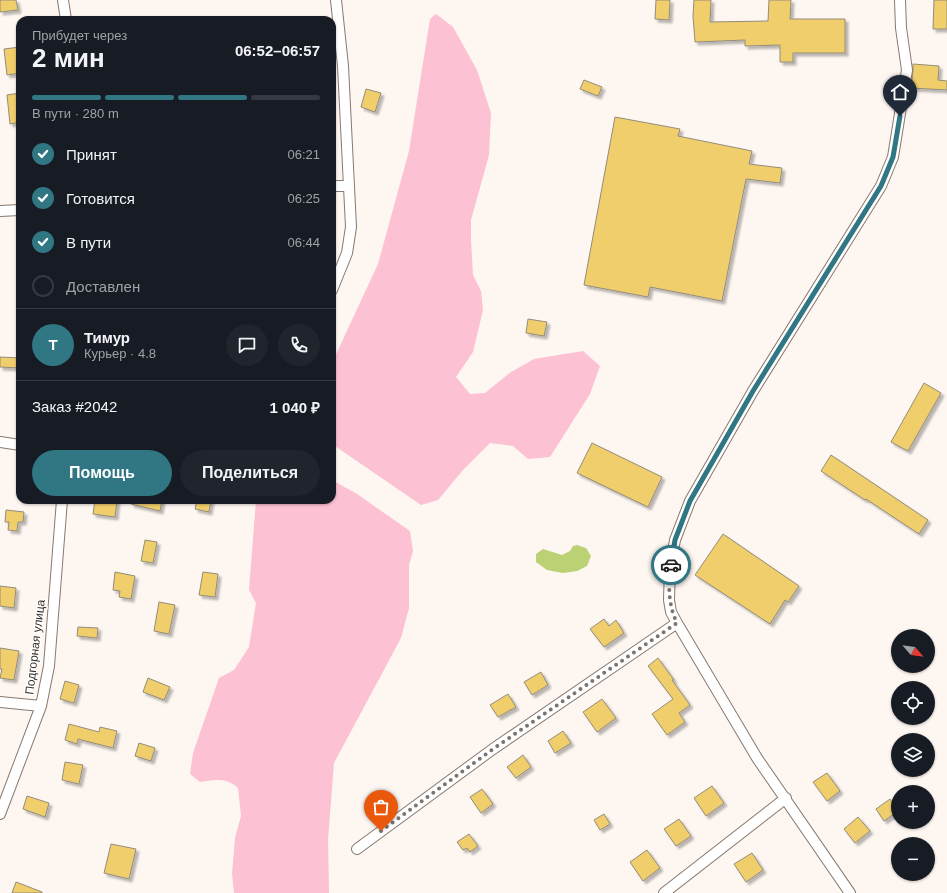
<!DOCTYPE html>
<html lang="ru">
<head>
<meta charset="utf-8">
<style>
  :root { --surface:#171b24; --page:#20242c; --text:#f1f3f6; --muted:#9ea1a6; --line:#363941; --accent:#307683 }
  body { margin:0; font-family:Helvetica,sans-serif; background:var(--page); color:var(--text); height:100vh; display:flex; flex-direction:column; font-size:15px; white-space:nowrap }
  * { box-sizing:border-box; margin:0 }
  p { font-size:13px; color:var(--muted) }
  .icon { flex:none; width:22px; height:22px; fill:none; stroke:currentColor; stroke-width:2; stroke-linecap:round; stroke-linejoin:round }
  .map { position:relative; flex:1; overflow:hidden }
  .details { position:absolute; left:16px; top:16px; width:320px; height:488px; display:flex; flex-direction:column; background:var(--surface); border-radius:12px; box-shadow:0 1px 3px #0004 }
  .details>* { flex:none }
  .needle { width:26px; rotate:118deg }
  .fabs { position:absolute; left:891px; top:629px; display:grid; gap:8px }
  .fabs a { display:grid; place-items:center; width:44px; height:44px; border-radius:50%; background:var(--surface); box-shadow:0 1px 3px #0004; font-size:20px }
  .pin { position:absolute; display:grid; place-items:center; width:34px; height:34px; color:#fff; margin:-41px -17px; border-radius:50% 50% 50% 0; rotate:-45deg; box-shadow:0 0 4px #0007 }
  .pin .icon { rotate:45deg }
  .courier { position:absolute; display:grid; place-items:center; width:40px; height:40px; margin:-20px; border:3px solid #307683; border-radius:50%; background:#fff; color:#222; box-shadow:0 1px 5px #0007 }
  .head em { font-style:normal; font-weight:800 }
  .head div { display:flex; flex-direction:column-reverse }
  .head { display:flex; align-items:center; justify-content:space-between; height:68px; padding:0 16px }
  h1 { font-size:26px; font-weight:800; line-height:30px }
  .bar { display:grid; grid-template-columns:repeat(4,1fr); gap:6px 4px; align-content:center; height:48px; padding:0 16px }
  .bar i { height:5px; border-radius:3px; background:var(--line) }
  .bar .selected { background:var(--accent) }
  .bar p { grid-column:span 4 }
  .line { display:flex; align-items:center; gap:10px; padding:0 16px; border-top:1px solid var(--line) }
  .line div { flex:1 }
  .round { display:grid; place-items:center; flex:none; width:42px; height:42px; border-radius:21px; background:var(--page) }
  ol { padding:0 16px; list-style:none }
  li { display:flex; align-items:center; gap:12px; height:44px }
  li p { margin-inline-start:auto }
  li .icon { padding:4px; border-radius:50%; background:var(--accent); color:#fff; stroke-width:4 }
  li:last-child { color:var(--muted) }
  li i { width:22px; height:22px; border:2px solid var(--line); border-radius:50% }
  .action { display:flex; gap:8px; margin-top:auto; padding:8px 16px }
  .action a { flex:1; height:46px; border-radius:24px; background:var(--accent); color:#fff; font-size:16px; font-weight:800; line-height:46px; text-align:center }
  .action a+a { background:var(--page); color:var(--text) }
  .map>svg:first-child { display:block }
</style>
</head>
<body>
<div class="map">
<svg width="947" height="893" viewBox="0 0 947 893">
  <defs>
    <filter id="shadow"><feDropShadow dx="3" dy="3" stdDeviation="1" flood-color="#0004"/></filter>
  </defs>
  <rect width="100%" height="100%" fill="#fdf6f1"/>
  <path fill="#fcc1d3" d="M 436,14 L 453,27 L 477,70 L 491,113 L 489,155 L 471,220 L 471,239 L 473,275 L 481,291 L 483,310 L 473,352 L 456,377 L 470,394 L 485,393 L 511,372 L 534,359 L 583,351 L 600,366 L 590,394 L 550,457 L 528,459 L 513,446 L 490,443 L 463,470 L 438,500 L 421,505 L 332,444 L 332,363 L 378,264 L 409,151 L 430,19 Z
    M 332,480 L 357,494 L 410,531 L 413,551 L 409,565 L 409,608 L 401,638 L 334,763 L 328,839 L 329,893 L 234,893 L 232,874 L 235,838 L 241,816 L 238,788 C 226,777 215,780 200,782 L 190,774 L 193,753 L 219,678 L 234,670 L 249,647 L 256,603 L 249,590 L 256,500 L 332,500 Z"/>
  <path fill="#bbd173" d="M 577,545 L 586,548 L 591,556 L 587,566 L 577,571 L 563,573 L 547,570 L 536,562 L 536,554 L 543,549 L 562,555 L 570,551 L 573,546 Z"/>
  <path fill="#f1ce6c" stroke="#938c7b" filter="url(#shadow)" d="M 0,0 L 16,0 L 18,10 L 0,12 Z
    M 656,0 L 670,0 L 669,20 L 655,19 Z
    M 694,0 L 711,0 L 710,22 L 768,21 L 769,0 L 791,0 L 790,19 L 845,19 L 845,53 L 793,53 L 793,62 L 780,62 L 780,45 L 745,46 L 745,40 L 695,42 L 693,16 Z
    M 934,0 L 947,0 L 947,29 L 933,29 Z
    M 20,47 L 20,73 L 7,75 L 4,49 Z
    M 913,64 L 939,66 L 938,80 L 947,81 L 947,90 L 911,88 L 913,71 Z
    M 584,80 L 602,87 L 598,96 L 580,89 Z
    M 366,89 L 381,93 L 375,112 L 361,107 Z
    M 20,93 L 20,122 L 10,124 L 7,95 Z
    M 615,117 L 680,129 L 678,136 L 752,151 L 749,164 L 782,168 L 780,183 L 746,179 L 722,301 L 650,287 L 648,297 L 584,285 Z
    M 528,319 L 547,322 L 544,336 L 526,333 Z
    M 0,357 L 20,358 L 20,368 L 0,367 Z
    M 924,383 L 941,393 L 908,451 L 891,442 Z
    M 592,443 L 662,477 L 648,507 L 577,473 Z
    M 831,455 L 928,520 L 919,534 L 866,499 L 865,500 L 821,471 Z
    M 95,500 L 117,500 L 115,517 L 93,514 Z
    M 132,500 L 162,500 L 160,511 L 131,504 Z
    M 197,500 L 211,500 L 209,512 L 195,509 Z
    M 6,510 L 24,512 L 23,522 L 18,522 L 17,531 L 8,530 L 9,522 L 5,522 Z
    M 723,534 L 799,586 L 788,602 L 785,600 L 770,624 L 695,575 Z
    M 145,540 L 157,542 L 153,563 L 141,561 Z
    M 115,572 L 135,576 L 131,599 L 119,597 L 120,591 L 113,590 Z
    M 203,572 L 218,574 L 215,597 L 199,595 Z
    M 0,586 L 16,588 L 14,608 L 0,606 Z
    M 159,602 L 175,605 L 169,634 L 154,631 Z
    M 604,619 L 609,626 L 616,620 L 624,633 L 604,647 L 590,629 Z
    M 78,627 L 98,628 L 97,638 L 77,636 Z
    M 0,648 L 19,651 L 14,680 L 0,678 L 2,669 L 0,669 Z
    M 658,658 L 674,680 L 672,680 L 690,705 L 679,713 L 685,722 L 667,735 L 652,714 L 673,699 L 648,666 Z
    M 541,672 L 548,685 L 532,695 L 524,682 Z
    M 148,678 L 170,687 L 164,700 L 143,692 Z
    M 65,681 L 79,685 L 74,703 L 60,699 Z
    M 508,694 L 516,707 L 498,717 L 490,705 Z
    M 602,699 L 616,718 L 597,732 L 583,712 Z
    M 69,724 L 99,732 L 100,727 L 117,731 L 113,748 L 78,739 L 77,744 L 65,740 Z
    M 563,731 L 571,743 L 555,753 L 548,741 Z
    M 139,743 L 155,748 L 151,761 L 135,756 Z
    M 523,755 L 531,767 L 516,778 L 507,767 Z
    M 65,762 L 83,765 L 79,784 L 62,780 Z
    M 827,773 L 840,791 L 827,801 L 813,782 Z
    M 712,786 L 724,803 L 706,816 L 694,798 Z
    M 482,789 L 493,804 L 481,813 L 470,797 Z
    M 27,796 L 49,803 L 45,817 L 23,809 Z
    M 890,799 L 898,811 L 884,821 L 876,809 Z
    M 604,814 L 610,824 L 600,830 L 594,820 Z
    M 858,817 L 870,831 L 855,843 L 844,829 Z
    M 679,819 L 691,836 L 676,846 L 664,829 Z
    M 469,834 L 478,846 L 470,852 L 467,848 L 463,850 L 457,842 Z
    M 111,844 L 136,849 L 129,879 L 104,873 Z
    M 647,850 L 660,868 L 643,881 L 630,862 Z
    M 752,853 L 763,870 L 746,882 L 734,864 Z
    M 16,882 L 42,892 L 42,893 L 12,893 Z"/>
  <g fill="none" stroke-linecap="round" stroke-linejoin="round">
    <g stroke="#89796e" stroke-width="12">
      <path id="minor" d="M 63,0 L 66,20
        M 332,186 L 349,186
        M 0,211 L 20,210
        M 332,290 L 347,253 L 351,227 L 343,66 L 336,0
        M 0,442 L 20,445
        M 0,702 L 41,706
        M 0,814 L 41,706 L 49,666 L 62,500
        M 357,849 L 493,749 L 677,623
        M 664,893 L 786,798
        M 850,893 L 757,758 L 677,623 L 671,612 L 669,600 L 670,567 L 675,540 L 690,501 L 753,391 L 881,186 L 893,157 L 907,70 L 901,28 L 900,0"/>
    </g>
    <use href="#minor" stroke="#fff" stroke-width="10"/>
  </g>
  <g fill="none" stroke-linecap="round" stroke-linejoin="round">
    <path stroke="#7b746f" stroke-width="4" stroke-dasharray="0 7.2" d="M 381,831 L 493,749 L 677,623 C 668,605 668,584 671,565"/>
    <path stroke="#307683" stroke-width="5" d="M 671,565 L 675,540 L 690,501 L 753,391 L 881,186 L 893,157 L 900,116"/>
  </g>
  <g text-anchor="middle" stroke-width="3" stroke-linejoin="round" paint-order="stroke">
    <g font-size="12" fill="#352e29" stroke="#fff">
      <text transform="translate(35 647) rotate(-83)" y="4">Подгорная улица</text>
    </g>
  </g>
</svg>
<div class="fabs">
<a><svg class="needle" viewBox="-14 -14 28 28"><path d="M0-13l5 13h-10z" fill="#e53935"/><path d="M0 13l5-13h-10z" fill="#9ea1a6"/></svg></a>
<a><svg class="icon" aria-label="locate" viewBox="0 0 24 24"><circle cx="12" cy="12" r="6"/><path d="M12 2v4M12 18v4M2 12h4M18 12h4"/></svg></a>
<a><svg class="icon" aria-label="layers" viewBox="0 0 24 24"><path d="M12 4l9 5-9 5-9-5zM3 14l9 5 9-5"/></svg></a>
<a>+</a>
<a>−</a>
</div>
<div class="pin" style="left:381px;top:831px;background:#ea580c"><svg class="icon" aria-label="bag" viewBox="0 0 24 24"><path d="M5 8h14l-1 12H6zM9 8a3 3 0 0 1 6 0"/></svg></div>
<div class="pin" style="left:900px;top:116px;background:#1f2937"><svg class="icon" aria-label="home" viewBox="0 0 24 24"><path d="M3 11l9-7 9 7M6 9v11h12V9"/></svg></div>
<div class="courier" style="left:671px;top:565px"><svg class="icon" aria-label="car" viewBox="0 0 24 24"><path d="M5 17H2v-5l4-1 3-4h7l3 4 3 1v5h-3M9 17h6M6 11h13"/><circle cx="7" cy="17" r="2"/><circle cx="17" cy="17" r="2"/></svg></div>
<section class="details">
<div class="head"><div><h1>2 мин</h1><p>Прибудет через</p></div><em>06:52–06:57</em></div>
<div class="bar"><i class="selected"></i><i class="selected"></i><i class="selected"></i><i></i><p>В пути · 280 m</p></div>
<ol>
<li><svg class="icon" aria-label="check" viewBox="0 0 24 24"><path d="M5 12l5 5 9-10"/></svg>Принят<p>06:21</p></li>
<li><svg class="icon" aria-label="check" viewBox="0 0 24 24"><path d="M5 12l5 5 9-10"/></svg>Готовится<p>06:25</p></li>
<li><svg class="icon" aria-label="check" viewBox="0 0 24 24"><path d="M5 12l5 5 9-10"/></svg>В пути<p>06:44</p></li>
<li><i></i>Доставлен</li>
</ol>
<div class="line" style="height:72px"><b class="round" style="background:var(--accent);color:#fff">Т</b><div><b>Тимур</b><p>Курьер · 4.8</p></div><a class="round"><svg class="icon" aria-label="chat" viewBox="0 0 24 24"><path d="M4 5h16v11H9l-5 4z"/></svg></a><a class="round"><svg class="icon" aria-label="phone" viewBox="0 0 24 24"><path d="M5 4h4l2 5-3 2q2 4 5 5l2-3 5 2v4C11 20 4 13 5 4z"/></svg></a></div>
<div class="line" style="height:52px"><div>Заказ #2042</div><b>1 040 ₽</b></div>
<div class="action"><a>Помощь</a><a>Поделиться</a></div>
</section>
</div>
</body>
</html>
